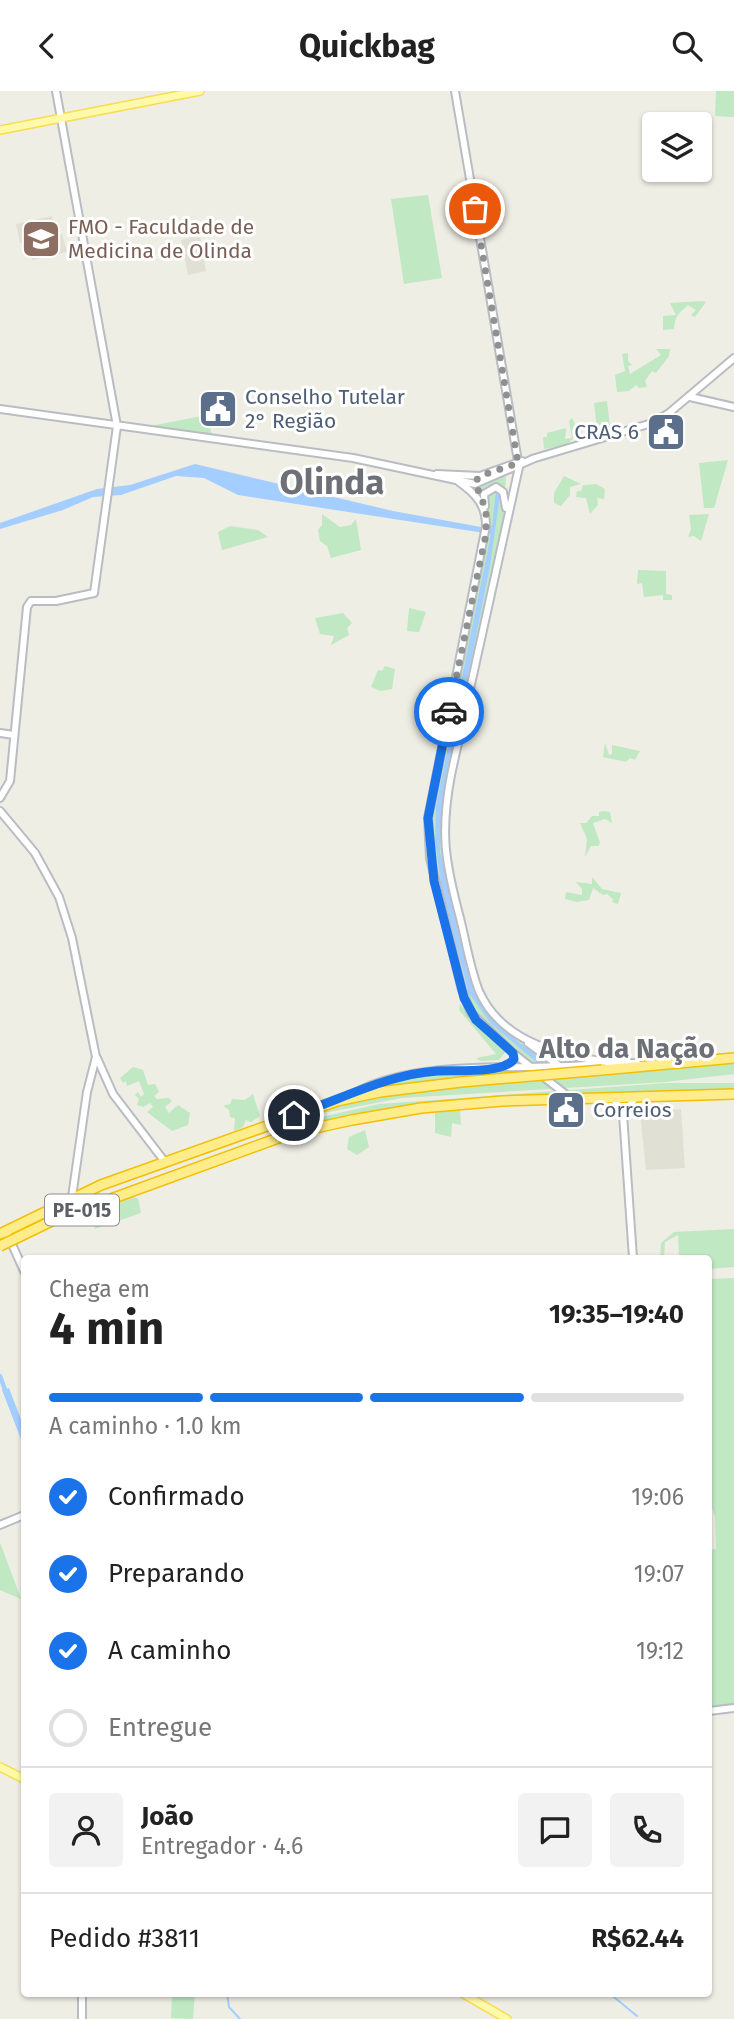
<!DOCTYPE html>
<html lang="pt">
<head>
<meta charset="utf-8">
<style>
  :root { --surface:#fff; --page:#f2f2f2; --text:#222; --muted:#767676; --line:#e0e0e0; --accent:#1a73e8 }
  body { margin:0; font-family:"Fira Sans",sans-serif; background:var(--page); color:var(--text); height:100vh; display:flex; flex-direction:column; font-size:26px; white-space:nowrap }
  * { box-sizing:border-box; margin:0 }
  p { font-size:23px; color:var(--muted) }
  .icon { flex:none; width:38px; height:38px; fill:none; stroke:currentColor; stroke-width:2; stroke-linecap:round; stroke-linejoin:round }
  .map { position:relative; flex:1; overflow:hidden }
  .panel { position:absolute; left:21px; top:1164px; width:691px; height:742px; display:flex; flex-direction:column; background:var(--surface); border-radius:7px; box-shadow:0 2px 5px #0004 }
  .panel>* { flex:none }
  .tools { position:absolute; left:642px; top:21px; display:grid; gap:14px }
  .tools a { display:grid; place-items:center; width:70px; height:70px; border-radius:7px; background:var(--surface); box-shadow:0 2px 5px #0004; font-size:35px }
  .pin { position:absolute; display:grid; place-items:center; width:60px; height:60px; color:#fff; margin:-30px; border:4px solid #fff; border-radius:50%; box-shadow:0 2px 7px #0007 }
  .courier { position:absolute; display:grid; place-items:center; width:70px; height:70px; margin:-35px; border:5px solid #1a73e8; border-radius:50%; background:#fff; color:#222; box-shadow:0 2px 9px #0007 }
  .headline em { font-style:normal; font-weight:700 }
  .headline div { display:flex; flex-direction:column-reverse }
  .headline { display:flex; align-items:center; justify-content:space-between; height:119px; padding:0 28px }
  h1 { font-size:46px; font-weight:700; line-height:52px }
  .bar { display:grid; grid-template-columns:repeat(4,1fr); gap:10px 7px; align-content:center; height:84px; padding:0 28px }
  .bar i { height:9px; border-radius:5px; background:var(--line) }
  .bar .on { background:var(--accent) }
  .bar p { grid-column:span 4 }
  .line { display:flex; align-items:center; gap:18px; padding:0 28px; border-top:2px solid var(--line) }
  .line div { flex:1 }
  .round { display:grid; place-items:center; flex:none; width:74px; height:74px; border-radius:7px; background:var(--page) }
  ol { padding:0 28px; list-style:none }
  li { display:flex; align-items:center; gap:21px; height:77px }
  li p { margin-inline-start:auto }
  li .icon { padding:7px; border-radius:50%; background:var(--accent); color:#fff; stroke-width:4 }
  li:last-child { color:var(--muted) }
  li i { width:38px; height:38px; border:4px solid var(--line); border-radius:50% }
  header { display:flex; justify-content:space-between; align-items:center; height:91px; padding:0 28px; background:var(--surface); font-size:32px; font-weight:700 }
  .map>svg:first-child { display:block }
</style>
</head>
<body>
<header><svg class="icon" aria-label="back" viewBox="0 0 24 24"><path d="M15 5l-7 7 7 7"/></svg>Quickbag<svg class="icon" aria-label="search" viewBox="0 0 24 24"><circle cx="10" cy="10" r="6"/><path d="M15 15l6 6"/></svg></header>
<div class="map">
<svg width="734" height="1928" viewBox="0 0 734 1928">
  <rect width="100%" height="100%" fill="#efeee4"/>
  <path fill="#e1e0d4" d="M 52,125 L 56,144 L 62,143 L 67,161 L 32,169 L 28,152 L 20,152 L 16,133 Z
    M 200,144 L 206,180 L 188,184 L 181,149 Z
    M 681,1018 L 685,1077 L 646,1079 L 640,1022 Z"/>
  <path fill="#bfe8c3" d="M 716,0 L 734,0 L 734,26 L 715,25 Z
    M 428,104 L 442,187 L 404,193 L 391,108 Z
    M 702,210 L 706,211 L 695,226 L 691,224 L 696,219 L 688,214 C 680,222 675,223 674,238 L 663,239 L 663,225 L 676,224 L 670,212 Z
    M 656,258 L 670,258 L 669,265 L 656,282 L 652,280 L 645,290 L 647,296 L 639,297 L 636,294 L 629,300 L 617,301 L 615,284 L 625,280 L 622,263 L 628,262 L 628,270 L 632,274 L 628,275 L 630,283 L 661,264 Z
    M 607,310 L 610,336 L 597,338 L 594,312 Z
    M 207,324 L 212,344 L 145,336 Z
    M 572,327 L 578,340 C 567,357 565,354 544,358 L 543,346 L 547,346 L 547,342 L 566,337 L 565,348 L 572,347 L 569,330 Z
    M 728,369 L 714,417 L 704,417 L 699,372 Z
    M 506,385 L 503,431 L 442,735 L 443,766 L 470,872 L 461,873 L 432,768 L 430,730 L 486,450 C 488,435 484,414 487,402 L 500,398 L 493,394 L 482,399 L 482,408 L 477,394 Z
    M 564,385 L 581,393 L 570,396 L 570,404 L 561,415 L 554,412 L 554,402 Z
    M 596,393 L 605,398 L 604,408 L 597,407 L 598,414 L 590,423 L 586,407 L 576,406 L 577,400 L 581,400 L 583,394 Z
    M 322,423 L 340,436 L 351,434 L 356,428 L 361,459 L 331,467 L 327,455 L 320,450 L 318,439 L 322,434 Z
    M 709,423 L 701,450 L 694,445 L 688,446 L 691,438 L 689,424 Z
    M 230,435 L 258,439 L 268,446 L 222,459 L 218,441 Z
    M 638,479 L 666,480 L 666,503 L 672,504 L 672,509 L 663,509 L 663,504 L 644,506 L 642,492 L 637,493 Z
    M 409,517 L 426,521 L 419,541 L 407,540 Z
    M 343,522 L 352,532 L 347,537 L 349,544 L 331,554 L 334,545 L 320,543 L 315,527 Z
    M 385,575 L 395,578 L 392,598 L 381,600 L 371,596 L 378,579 L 382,580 Z
    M 605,652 L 609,664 L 612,663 L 612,654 L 640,660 L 635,669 L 630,667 L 626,671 L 603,666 Z
    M 604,720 L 610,721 L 612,732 L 605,728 L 593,732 L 600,752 L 598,755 L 591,755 L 585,766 L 587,748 L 580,732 L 586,732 L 592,725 L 599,725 L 599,721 Z
    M 592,786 L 602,798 L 621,802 L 618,813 L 612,811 L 613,808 L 607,803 L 603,804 L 593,797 L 589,809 L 576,811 L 565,808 L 566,801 L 582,804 L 582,798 L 576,791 L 592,793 Z
    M 475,895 L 487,917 L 552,971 L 549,974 L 536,975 L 530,972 L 478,924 L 465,899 Z
    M 460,913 L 476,932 L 506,960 L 499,969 L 480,970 L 476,967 L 496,963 L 459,919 Z
    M 734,969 L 734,983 L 665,991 L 402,1007 L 303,1026 L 316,1019 L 420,997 L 556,988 Z
    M 133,976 L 143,979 L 148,994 L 155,993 L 159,1001 L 154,1005 L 157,1008 L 169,1007 L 172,1010 L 165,1016 L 169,1022 L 178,1014 L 190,1022 L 188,1034 L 172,1040 L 147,1021 L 153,1016 L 150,1012 L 143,1016 L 137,1014 L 139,1008 L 135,1004 L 138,1001 L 141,1006 L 144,1003 L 139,990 L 127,995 L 126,990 L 123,992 L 120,987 Z
    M 547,978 L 544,983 L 354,1003 L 432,981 Z
    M 666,992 L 734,992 L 734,1000 L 480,1010 L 289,1041 L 317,1027 L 379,1013 Z
    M 253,1003 L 260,1025 L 251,1031 L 246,1029 L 243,1036 L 234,1040 L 235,1027 L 230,1026 L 229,1019 L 223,1015 L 230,1013 L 232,1008 L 245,1009 Z
    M 460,1018 L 461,1034 L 452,1032 L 451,1046 L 435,1042 L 435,1022 Z
    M 365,1039 L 369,1056 L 357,1064 L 347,1058 L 349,1046 Z
    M 132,1106 L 138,1107 L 141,1122 L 95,1138 L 91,1123 Z
    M 734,1138 L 734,1176 L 709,1178 L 709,1167 L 679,1167 L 678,1144 L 665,1151 L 664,1167 L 660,1167 L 661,1152 L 674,1141 Z
    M 734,1187 L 734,1614 L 709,1617 L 709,1465 L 713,1458 L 716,1458 L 715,1426 L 709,1409 L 709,1188 Z
    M 0,1452 L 1,1454 L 21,1508 L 0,1499 Z
    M 172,1902 L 195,1902 L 193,1928 L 171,1927 Z"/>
  <path fill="#a4ceff" d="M 195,373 L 393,420 L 481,436 L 492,435 L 496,400 L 500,404 L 490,475 L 442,716 L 440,761 L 463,861 L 481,912 L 516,949 L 546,972 L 540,974 L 491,933 L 468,901 L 441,792 L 435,750 L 436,715 L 491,443 L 238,404 L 204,387 L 176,385 L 121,404 L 93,406 L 63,419 L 0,438 L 0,432 L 97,398 L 130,394 Z
    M 9,1297 L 24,1336 L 24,1356 L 2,1299 Z"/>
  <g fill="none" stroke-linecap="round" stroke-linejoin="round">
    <path stroke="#a4ceff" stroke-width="2" d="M 227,1902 L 229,1916 L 240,1928
      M 609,1902 L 637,1925"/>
    <path stroke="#a4ceff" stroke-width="4.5" d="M 0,1285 L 7,1304"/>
    <g stroke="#b9bcc3" stroke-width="10">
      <path id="secondary" d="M 455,0 L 519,376 L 451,684 C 440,742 445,771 460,827 C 466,851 470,877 479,900 C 502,953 565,966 615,972
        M 690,306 L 734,316
        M 0,318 L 353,367 L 475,393 L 535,367
        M 532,368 L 652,332 L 669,322 L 734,267
        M 437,383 L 480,385 L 522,370
        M 459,391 C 476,403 486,414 486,435 L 428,727 L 430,767 L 462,899 L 471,922 L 513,962 L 573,1009
        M 485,415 L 484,403 L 496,396 L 503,401 L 506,417
        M 0,642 L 14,644
        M 0,707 L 10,690 L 27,516 L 31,510 L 56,510 L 94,502 L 117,335 L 56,0
        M 0,720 L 35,762 L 59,806 L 72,847 L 96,966 L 87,1001 L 72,1106
        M 528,952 L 558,974
        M 97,967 L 113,1003 L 165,1071
        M 613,972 L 637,972
        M 348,1006 C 411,965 526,981 599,973
        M 614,1008 L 623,1023 L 633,1167
        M 623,1023 L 636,1006
        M 6,1140 L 24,1180
        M 0,1434 L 24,1424
        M 709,1620 L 734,1617
        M 82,1928 L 82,1902"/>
    </g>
    <g stroke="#f9db53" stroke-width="10">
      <path id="primary" d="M 0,39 L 200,0
        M 0,1676 L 24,1688
        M 462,1902 L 507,1928"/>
    </g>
    <g stroke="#f3bf00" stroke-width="12">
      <path id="highway" d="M 602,979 L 734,967
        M 89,1116 L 292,1042 L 352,1029 L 421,1017 L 502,1010 L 734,1003
        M 0,1143 L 101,1094 L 337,1010 L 380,1001 L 461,991"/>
    </g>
    <use href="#secondary" stroke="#fff" stroke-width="6"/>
    <use href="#primary" stroke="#fffaa9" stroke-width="7"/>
    <use href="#highway" stroke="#ffed8b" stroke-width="9"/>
    <g stroke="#f3bf00" stroke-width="12" stroke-linecap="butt">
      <path id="highway-bridge" d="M 461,991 L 602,979
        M 0,1155 L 99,1107"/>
    </g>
    <use href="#highway-bridge" stroke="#ffed8b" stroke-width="9"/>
  </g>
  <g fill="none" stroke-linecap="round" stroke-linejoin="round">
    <path stroke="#8f9191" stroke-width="7" stroke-dasharray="0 12.6" d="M 449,621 L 486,443 L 486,419 L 475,391 L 480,385 L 518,372 L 475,118"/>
    <path stroke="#1a73e8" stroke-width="9" d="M 294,1024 C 340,1009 388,983 437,980 C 456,979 504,983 514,968 L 513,962 L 476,929 L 464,907 L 434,790 L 428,727 L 449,621"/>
  </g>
  <defs>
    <g id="university-square" transform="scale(2.0125)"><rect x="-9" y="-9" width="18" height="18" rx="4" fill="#8d6e63" stroke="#fff"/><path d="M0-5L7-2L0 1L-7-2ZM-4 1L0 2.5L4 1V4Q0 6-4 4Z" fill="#fff"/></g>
    <g id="civic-square" transform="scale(2.0125)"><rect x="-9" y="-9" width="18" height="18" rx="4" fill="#5c6f8a" stroke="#fff"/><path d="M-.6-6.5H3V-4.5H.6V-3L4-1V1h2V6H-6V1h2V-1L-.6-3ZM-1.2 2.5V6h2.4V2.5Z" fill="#fff"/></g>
  </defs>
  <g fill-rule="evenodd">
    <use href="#university-square" x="41" y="148"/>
    <use href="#civic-square" x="218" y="318"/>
    <use href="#civic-square" x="666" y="341"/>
    <use href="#civic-square" x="566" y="1019"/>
  </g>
  <g text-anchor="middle" stroke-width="6" stroke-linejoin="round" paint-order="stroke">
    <rect fill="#fff" stroke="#8d8f93" stroke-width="2" x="45" y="1103.5" width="74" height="31" rx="5"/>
    <g font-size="19" font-weight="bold" fill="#5c5f65">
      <text x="82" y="1126">PE-015</text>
    </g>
    <g font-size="21" fill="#785e54" stroke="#fff" text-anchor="start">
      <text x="68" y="143">FMO - Faculdade de<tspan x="68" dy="24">Medicina de Olinda</tspan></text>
    </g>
    <g font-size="21" fill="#4e5e75" stroke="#fff" text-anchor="start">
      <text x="245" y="313">Conselho Tutelar<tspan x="245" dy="24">2° Região</tspan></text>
      <text x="639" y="348" text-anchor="end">CRAS 6</text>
      <text x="593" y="1026">Correios</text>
    </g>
    <g font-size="28" font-weight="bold" fill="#6d7177" stroke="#fff">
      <text x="627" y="967">Alto da Nação</text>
    </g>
    <g font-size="35" font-weight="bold" fill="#6d7177" stroke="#fff">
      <text x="332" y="403">Olinda</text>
    </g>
  </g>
</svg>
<div class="tools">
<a><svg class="icon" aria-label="layers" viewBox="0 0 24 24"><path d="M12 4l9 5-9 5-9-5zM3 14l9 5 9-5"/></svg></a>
</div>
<div class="pin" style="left:475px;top:118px;background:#ea580c"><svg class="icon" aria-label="bag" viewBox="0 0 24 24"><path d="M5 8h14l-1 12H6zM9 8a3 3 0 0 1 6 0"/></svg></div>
<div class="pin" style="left:294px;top:1024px;background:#1f2937"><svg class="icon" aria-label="home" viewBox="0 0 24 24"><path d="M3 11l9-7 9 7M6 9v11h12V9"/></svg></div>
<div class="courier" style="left:449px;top:621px"><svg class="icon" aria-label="car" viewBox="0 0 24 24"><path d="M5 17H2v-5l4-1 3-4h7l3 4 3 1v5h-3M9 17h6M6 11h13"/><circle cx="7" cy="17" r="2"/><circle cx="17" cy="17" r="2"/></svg></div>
<section class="panel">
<div class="headline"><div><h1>4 min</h1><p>Chega em</p></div><em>19:35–19:40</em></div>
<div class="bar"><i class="on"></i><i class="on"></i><i class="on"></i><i></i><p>A caminho · 1.0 km</p></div>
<ol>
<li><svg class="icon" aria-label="check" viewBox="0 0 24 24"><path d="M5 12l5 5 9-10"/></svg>Confirmado<p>19:06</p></li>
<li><svg class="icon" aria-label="check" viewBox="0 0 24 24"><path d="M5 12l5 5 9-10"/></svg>Preparando<p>19:07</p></li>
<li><svg class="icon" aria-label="check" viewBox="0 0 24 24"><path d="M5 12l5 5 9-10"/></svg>A caminho<p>19:12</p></li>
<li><i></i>Entregue</li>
</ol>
<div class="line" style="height:126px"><a class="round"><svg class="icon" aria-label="person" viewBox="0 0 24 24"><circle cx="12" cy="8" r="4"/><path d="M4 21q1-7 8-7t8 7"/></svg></a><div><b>João</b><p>Entregador · 4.6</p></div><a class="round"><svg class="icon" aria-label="chat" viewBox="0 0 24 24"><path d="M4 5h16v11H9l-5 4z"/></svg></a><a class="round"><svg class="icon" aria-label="phone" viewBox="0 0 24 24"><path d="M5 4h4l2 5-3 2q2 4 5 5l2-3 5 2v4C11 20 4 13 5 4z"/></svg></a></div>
<div class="line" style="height:91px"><div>Pedido #3811</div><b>R$62.44</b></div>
</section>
</div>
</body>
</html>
